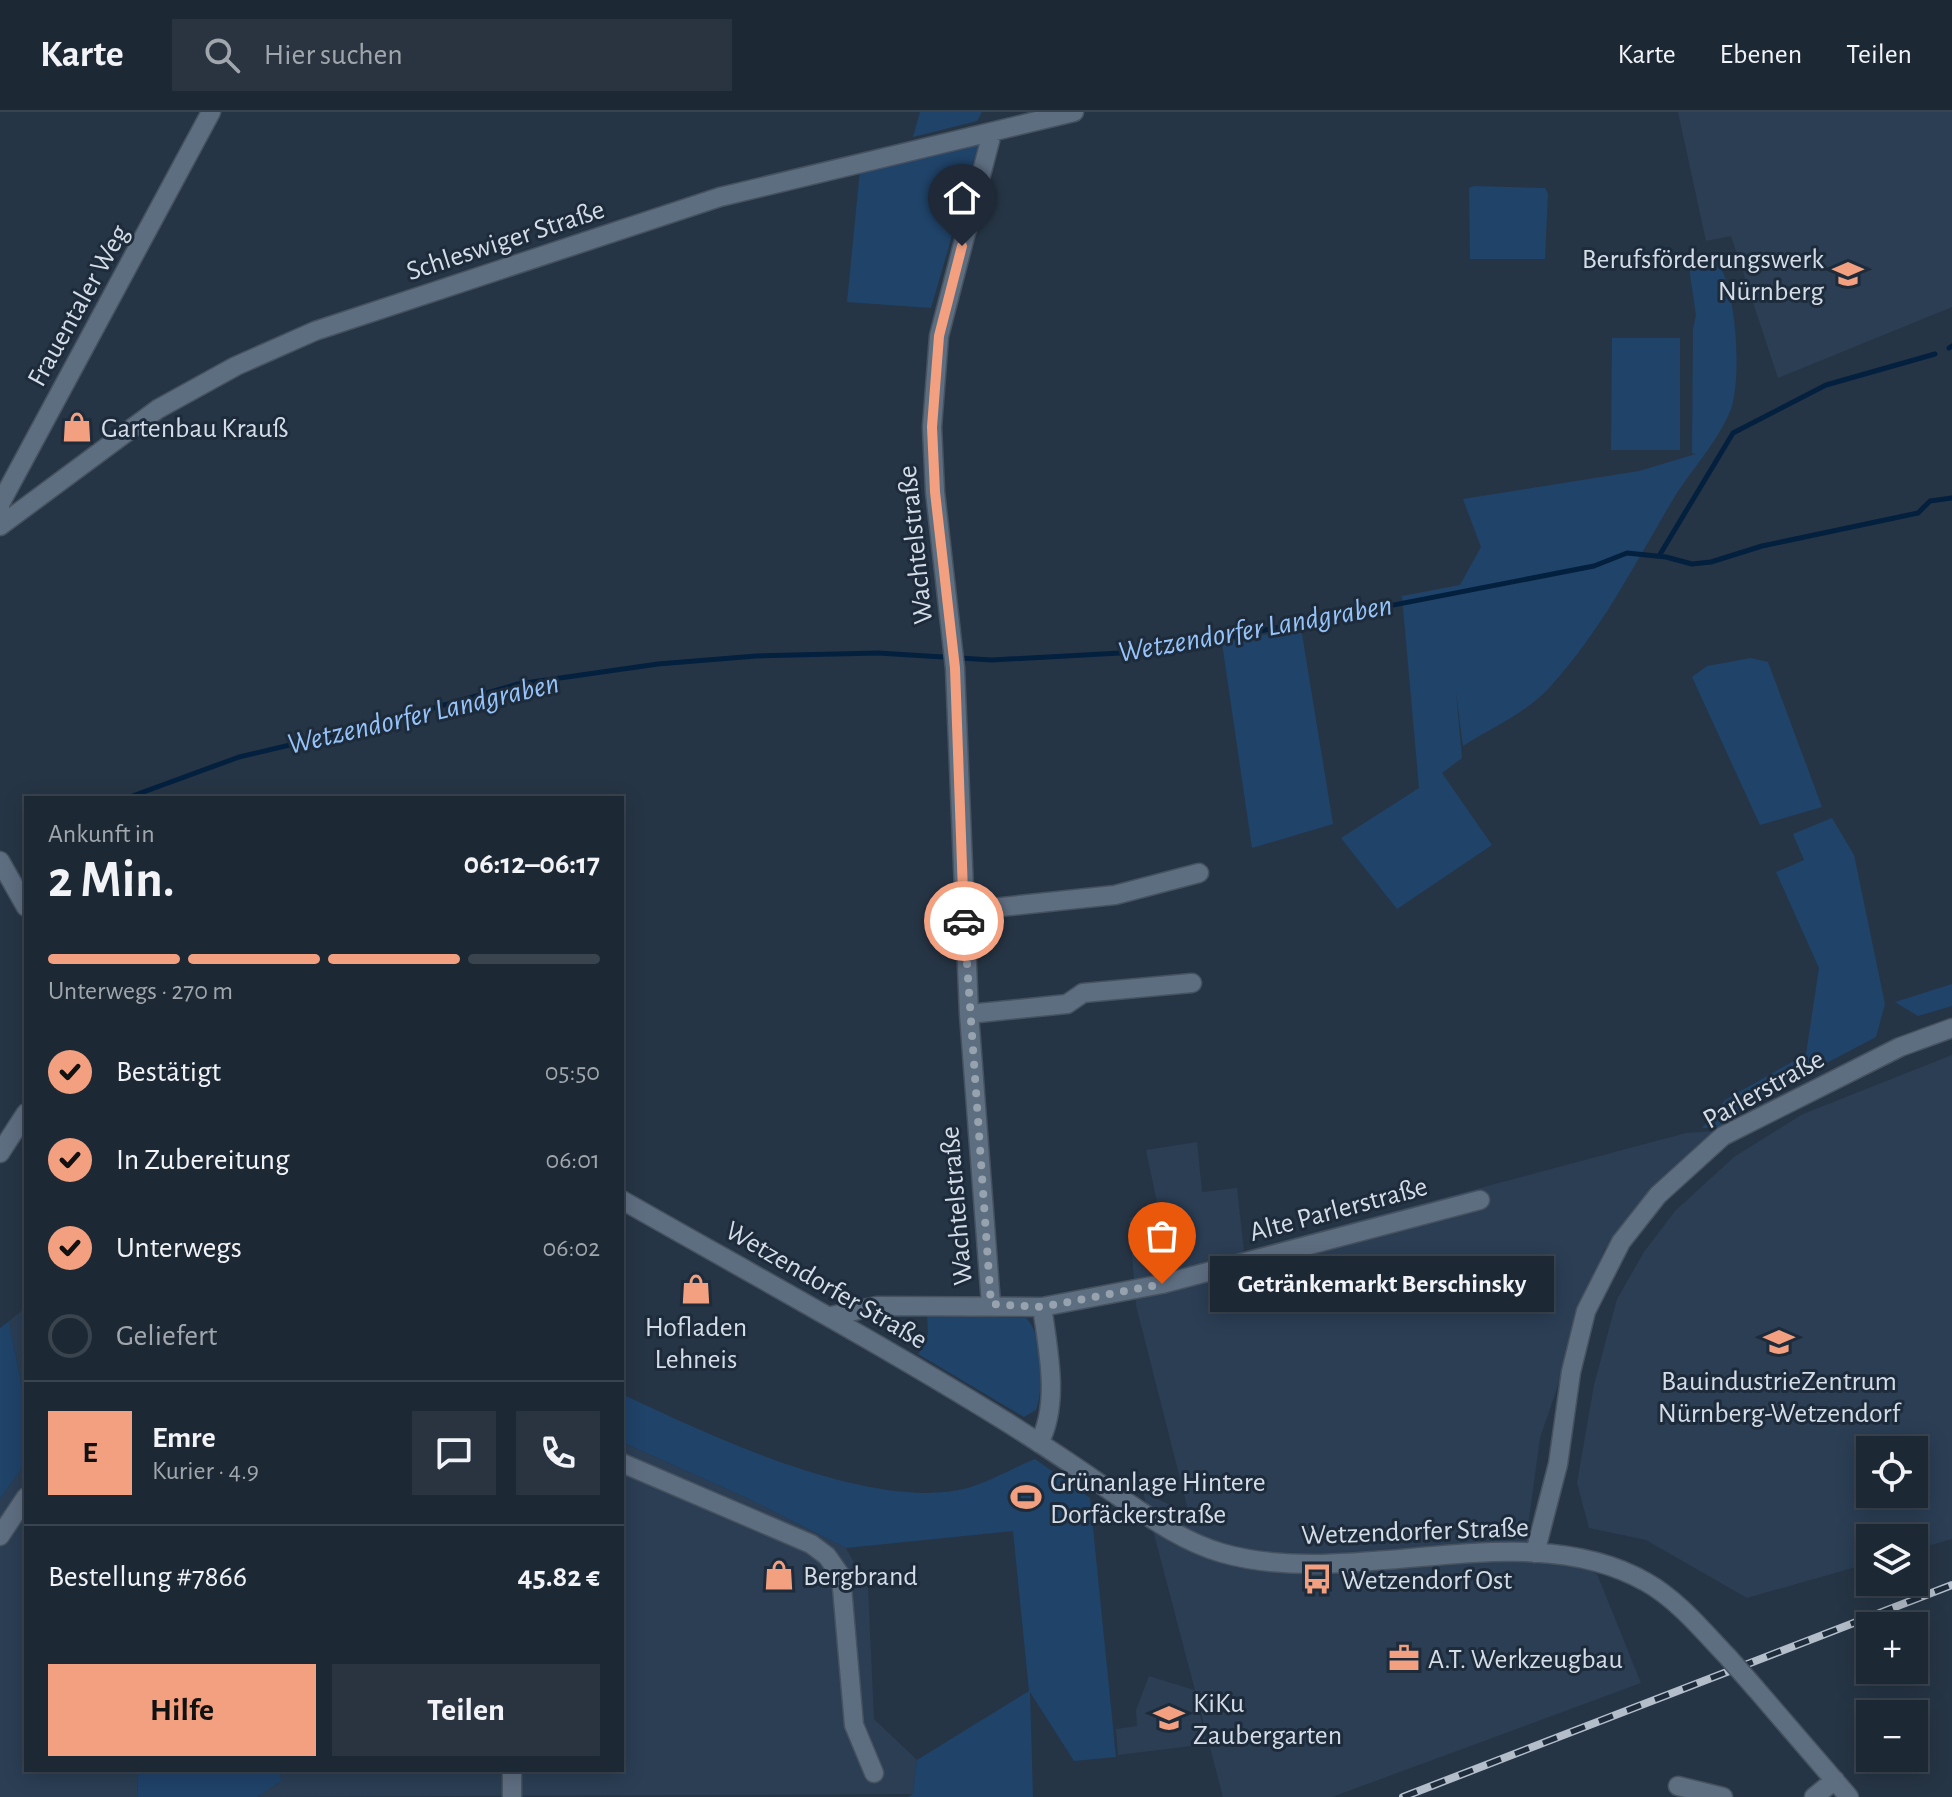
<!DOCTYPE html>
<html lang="de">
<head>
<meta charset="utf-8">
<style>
  :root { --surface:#1c2834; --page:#293440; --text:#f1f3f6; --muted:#a0a6ac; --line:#3a444f; --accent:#f2a07f }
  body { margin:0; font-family:"Alegreya Sans",sans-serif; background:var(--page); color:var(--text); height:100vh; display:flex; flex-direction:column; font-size:30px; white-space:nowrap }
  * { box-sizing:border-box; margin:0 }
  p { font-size:26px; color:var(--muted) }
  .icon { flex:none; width:44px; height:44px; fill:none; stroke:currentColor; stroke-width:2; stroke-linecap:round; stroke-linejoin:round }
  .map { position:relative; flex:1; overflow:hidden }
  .sheet { position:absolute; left:24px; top:684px; width:600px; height:976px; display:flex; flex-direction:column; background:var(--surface); border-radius:0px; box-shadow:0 4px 20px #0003,0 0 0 2px var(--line) }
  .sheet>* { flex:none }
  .controls { position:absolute; left:1856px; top:1324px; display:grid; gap:16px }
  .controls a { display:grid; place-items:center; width:72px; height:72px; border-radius:0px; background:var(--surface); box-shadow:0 4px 20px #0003,0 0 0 2px var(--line); font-size:40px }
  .pin { position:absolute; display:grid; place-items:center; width:68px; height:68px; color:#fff; margin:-82px -34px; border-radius:50% 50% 50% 0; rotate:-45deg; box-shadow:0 0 8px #0007 }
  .pin .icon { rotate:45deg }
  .courier { position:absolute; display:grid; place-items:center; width:80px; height:80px; margin:-40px; border:6px solid #f2a07f; border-radius:50%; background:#fff; color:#222; box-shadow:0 2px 10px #0007 }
  .bubble { position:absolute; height:56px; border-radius:0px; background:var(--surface); box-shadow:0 4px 20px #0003,0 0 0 2px var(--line); font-size:26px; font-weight:700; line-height:56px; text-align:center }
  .summary em { font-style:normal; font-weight:700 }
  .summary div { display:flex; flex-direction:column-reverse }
  .summary { display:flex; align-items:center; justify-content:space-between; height:136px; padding:0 24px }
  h1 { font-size:52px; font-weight:700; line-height:60px }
  .bar { display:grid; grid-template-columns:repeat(4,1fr); gap:12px 8px; align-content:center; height:96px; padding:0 24px }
  .bar i { height:10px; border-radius:6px; background:var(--line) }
  .bar .current { background:var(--accent) }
  .bar p { grid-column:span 4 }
  .line { display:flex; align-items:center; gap:20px; padding:0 24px; border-top:2px solid var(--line) }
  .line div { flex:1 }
  .round { display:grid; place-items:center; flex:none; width:84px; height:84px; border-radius:0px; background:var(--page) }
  ol { padding:0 24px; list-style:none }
  li { display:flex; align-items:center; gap:24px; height:88px }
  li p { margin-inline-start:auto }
  li .icon { padding:8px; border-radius:50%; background:var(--accent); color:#111; stroke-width:4 }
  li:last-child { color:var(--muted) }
  li i { width:44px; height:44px; border:4px solid var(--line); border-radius:50% }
  .cta { display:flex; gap:16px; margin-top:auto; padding:16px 24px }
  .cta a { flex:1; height:92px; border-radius:0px; background:var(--accent); color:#111; font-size:32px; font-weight:700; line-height:92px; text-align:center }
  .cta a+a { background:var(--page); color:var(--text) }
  header { display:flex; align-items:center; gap:48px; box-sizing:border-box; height:112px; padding:0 40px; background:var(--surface); border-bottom:2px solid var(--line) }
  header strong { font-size:38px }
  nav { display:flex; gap:44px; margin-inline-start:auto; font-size:28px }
  .search { width:560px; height:72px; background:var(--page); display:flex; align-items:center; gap:20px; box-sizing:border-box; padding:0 28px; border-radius:0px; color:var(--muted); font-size:30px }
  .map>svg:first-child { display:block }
</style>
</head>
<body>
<header>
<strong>Karte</strong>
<div class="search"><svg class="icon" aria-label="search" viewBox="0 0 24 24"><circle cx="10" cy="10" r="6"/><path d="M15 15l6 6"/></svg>Hier suchen</div>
<nav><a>Karte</a><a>Ebenen</a><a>Teilen</a></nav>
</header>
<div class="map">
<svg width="1952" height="1685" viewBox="0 0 1952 1685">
  <rect width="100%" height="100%" fill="#263545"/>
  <path fill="#2b3e54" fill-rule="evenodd" d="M 1678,0 L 1952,0 L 1952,195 L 1778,266 L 1731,124 L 1706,129 Z
    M 1952,943 L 1952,1427 L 1914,1438 L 1914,1426 L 1870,1426 L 1870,1451 L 1747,1486 L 1646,1428 L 1589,1416 L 1577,1371 L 1594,1273 L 1617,1187 L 1644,1140 L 1675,1099 L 1734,1045 L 1803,1002 ZM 1914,1338 L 1914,1382 L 1870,1382 L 1870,1338 Z
    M 1717,1019 L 1604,1138 L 1540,1326 L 1527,1421 L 1597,1462 L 1641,1571 L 1332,1685 L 1223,1685 L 1143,1380 L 1189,1402 L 1136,1193 L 1129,1106 L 1159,1100 L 1146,1038 L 1197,1030 L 1202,1080 L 1237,1076 L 1244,1139 L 1686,1021 Z
    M 26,1195 L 26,1297 L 9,1209 Z
    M 622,1330 L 749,1387 L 846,1436 L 868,1476 L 874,1607 L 917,1648 L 913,1682 L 257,1685 L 281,1669 L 280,1658 L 622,1658 Z
    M 26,1350 L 26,1658 L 137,1658 L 138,1685 L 0,1685 L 0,1387 Z
    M 1149,1564 L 1194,1578 L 1207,1632 L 1118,1643 L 1116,1617 L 1137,1614 L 1136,1598 Z"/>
  <path fill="#204369" d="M 920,0 L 982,0 L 977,9 L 913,25 Z
    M 979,30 L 931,196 L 847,190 L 860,58 Z
    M 1474,74 L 1545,76 L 1548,82 L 1545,147 L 1470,147 L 1469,76 Z
    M 1713,144 C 1737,168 1742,265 1731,297 C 1718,330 1690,359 1672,389 C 1635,452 1599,522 1549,576 C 1526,601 1491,616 1463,634 L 1456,580 L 1462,646 L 1442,661 L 1492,733 L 1397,797 L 1341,726 L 1419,676 L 1402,484 L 1460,473 L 1481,435 L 1463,387 L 1639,359 L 1696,342 L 1692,341 L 1693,217 L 1696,203 L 1688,149 Z
    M 1612,226 L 1680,226 L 1680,338 L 1611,338 Z
    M 1301,516 L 1333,712 L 1252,736 L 1222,531 Z
    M 1751,546 L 1768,550 L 1822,695 L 1760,713 L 1692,565 L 1707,554 Z
    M 1832,706 L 1854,743 L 1885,892 L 1876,925 L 1760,986 L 1717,1016 L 1702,1016 L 1725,988 L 1806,942 L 1819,856 L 1776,760 L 1804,748 L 1793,722 Z
    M 1952,872 L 1952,894 L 1918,904 L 1895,890 Z
    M 927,1203 L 1026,1206 C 1044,1223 1044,1277 1036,1298 L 1024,1305 L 918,1242 L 924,1233 L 916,1228 L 928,1223 Z
    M 9,1209 L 26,1297 L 26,1350 L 0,1387 L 0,1216 Z
    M 624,1283 C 711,1324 872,1401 968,1376 C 991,1369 1013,1356 1035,1347 L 1090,1386 L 1116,1645 L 1074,1649 L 1030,1580 L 1033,1685 L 908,1685 L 913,1682 L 917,1648 L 1029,1579 L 1013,1419 L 846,1436 L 749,1387 L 622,1330 Z
    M 137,1658 L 280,1658 L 281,1669 L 257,1685 L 138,1685 Z"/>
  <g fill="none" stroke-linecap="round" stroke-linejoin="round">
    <path stroke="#04203f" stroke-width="5" d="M 1949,236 L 1952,234
      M 1659,444 L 1733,321 L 1826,273 L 1935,242
      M 127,686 L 239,645 L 370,614 L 518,572 L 658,552 L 756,544 L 878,541 L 992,548 L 1157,539 L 1594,454 L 1627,441 L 1666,445 L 1692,452 L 1711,450 L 1762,434 L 1918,401 L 1930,389 L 1952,386"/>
    <g stroke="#465260" stroke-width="21">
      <path id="minor" d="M 0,414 L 158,297 L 236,254 L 315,219 L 720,85 L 1074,0
        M 0,414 L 0,392 L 211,0
        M 0,749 L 26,795
        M 963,799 L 1115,783 L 1199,761
        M 969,902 L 1067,892 L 1083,881 L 1192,871
        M 0,1041 L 26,1001
        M 622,1088 C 750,1161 879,1231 1005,1309 C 1040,1331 1075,1354 1109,1378 C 1145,1402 1180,1429 1222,1441 C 1354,1479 1524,1400 1646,1470 C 1678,1488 1703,1519 1728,1545
        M 991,1192 L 969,902 L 955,556 L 935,380 L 932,315 L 939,224 L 992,21
        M 831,1204 L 877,1194 L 1042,1195 L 1162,1172 L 1480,1088
        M 1039,1331 C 1060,1292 1048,1237 1042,1195
        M 622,1351 L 811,1432 L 827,1444 L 841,1464 L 854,1613 L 874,1661
        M 0,1424 L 26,1385
        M 1535,1441 L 1558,1352 L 1571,1260 L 1586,1199 L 1621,1130 L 1658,1083 L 1723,1024 L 1900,935 L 1952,916
        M 1756,1577 L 1849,1685
        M 512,1658 L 512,1685
        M 1678,1674 L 1723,1685
        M 1814,1685 L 1835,1668"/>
    </g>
    <use href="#minor" stroke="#5e6e81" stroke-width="18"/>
    <g stroke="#b4beca" stroke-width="8">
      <path id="rail" d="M 1403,1685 L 1952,1473"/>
    </g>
    <use href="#rail" stroke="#1d2b3b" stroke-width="5" stroke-dasharray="15" stroke-linecap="butt"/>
    <g stroke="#465260" stroke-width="21" stroke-linecap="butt">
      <path id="minor-bridge" d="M 1728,1545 L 1756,1577"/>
    </g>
    <use href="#minor-bridge" stroke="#5e6e81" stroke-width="18"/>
  </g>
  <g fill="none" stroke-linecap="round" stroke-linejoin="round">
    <path stroke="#96a2ae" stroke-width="8" stroke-dasharray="0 14.4" d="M 964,809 L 991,1192 L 1042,1195 L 1162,1172"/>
    <path stroke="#f2a07f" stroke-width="10" d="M 962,134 L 939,224 L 932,315 L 935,380 L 955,556 L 964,809"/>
  </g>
  <defs>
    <g id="school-bare" transform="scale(2.4)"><path d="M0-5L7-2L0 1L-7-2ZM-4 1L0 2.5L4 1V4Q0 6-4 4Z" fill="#f2a07f" stroke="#1d2b3b" stroke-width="2.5" paint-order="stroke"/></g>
    <g id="shop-bare" transform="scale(2.4)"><path d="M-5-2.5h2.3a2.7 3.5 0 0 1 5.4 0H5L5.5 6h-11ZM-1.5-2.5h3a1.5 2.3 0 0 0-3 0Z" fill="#f2a07f" stroke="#1d2b3b" stroke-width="2.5" paint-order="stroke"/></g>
    <g id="stadium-bare" transform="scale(2.4)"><path d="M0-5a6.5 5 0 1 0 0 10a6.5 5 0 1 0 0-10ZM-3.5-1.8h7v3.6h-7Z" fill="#f2a07f" stroke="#1d2b3b" stroke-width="2.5" paint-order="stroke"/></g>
    <g id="bus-bare" transform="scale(2.4)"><path d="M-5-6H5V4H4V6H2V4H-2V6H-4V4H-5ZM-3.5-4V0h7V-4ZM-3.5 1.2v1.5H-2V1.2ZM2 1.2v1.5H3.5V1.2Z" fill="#f2a07f" stroke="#1d2b3b" stroke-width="2.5" paint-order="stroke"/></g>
    <g id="office-bare" transform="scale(2.4)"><path d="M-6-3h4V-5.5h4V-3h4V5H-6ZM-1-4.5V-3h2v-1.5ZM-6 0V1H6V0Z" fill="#f2a07f" stroke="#1d2b3b" stroke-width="2.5" paint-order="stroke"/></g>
  </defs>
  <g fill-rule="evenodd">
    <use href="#school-bare" x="1848" y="162"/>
    <use href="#shop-bare" x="77" y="315"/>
    <use href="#shop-bare" x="696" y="1177"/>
    <use href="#school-bare" x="1779" y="1230"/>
    <use href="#stadium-bare" x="1026" y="1385"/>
    <use href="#shop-bare" x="779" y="1463"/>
    <use href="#bus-bare" x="1317" y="1467"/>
    <use href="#office-bare" x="1404" y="1546"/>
    <use href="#school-bare" x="1169" y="1606"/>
  </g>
  <g text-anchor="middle" stroke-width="6" stroke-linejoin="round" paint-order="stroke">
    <g font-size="28" fill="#d3dce7" stroke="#1d2b3b">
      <text transform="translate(505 127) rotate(-18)" y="10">Schleswiger Straße</text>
      <text transform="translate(77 193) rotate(-61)" y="10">Frauentaler Weg</text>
      <text transform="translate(914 433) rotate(-96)" y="10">Wachtelstraße</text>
      <text transform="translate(1763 976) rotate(-29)" y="10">Parlerstraße</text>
      <text transform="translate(955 1094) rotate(-95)" y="10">Wachtelstraße</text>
      <text transform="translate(1338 1096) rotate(-15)" y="10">Alte Parlerstraße</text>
      <text transform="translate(827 1172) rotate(30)" y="10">Wetzendorfer Straße</text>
      <text transform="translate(1415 1418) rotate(-2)" y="10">Wetzendorfer Straße</text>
    </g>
    <g font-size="28" fill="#d3dce7" stroke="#1d2b3b" text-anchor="start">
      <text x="1824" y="156" text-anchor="end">Berufsförderungswerk<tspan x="1824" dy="32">Nürnberg</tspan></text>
      <text x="101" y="325">Gartenbau Krauß</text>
      <text x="696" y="1224" text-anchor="middle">Hofladen<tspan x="696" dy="32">Lehneis</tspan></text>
      <text x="1779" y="1278" text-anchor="middle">BauindustrieZentrum<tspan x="1779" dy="32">Nürnberg-Wetzendorf</tspan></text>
      <text x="1050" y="1379">Grünanlage Hintere<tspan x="1050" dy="32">Dorfäckerstraße</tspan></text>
      <text x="803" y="1473">Bergbrand</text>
      <text x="1341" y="1477">Wetzendorf Ost</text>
      <text x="1428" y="1556">A.T. Werkzeugbau</text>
      <text x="1193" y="1600">KiKu<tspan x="1193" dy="32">Zaubergarten</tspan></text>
    </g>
    <g font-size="30" font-style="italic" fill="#96c4fa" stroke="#1d2b3b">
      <text transform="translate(1255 516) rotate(-10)" y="10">Wetzendorfer Landgraben</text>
      <text transform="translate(423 601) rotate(-13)" y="10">Wetzendorfer Landgraben</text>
    </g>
  </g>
</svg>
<div class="controls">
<a><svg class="icon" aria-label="locate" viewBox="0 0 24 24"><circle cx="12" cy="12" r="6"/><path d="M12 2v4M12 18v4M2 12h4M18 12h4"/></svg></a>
<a><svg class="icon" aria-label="layers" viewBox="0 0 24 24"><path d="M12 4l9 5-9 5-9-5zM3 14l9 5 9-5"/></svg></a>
<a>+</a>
<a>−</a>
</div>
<div class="pin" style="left:1162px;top:1172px;background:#ea580c"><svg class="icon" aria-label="bag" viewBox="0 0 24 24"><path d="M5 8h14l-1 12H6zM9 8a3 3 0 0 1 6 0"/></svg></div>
<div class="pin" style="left:962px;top:134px;background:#1f2937"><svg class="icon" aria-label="home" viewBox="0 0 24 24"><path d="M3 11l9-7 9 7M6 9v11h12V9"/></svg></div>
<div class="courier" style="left:964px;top:809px"><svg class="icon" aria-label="car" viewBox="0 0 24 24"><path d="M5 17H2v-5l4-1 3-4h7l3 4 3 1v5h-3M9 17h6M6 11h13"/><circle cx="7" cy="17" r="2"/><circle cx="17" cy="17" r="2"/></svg></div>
<div class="bubble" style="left:1210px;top:1144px;width:344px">Getränkemarkt Berschinsky</div>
<section class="sheet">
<div class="summary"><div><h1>2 Min.</h1><p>Ankunft in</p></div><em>06:12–06:17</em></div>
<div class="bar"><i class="current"></i><i class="current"></i><i class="current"></i><i></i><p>Unterwegs · 270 m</p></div>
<ol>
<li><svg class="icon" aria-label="check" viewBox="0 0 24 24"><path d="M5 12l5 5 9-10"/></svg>Bestätigt<p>05:50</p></li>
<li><svg class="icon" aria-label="check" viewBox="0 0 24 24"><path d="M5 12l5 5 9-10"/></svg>In Zubereitung<p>06:01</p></li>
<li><svg class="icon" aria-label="check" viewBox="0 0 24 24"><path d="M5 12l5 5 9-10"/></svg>Unterwegs<p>06:02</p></li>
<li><i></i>Geliefert</li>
</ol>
<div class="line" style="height:144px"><b class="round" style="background:var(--accent);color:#111">E</b><div><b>Emre</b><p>Kurier · 4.9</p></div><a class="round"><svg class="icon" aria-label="chat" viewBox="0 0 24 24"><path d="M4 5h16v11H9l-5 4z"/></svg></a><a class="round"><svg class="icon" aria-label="phone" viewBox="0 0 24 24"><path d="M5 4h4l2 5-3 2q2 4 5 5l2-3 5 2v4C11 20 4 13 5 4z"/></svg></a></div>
<div class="line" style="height:104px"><div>Bestellung #7866</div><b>45.82 €</b></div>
<div class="cta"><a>Hilfe</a><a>Teilen</a></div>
</section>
</div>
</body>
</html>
